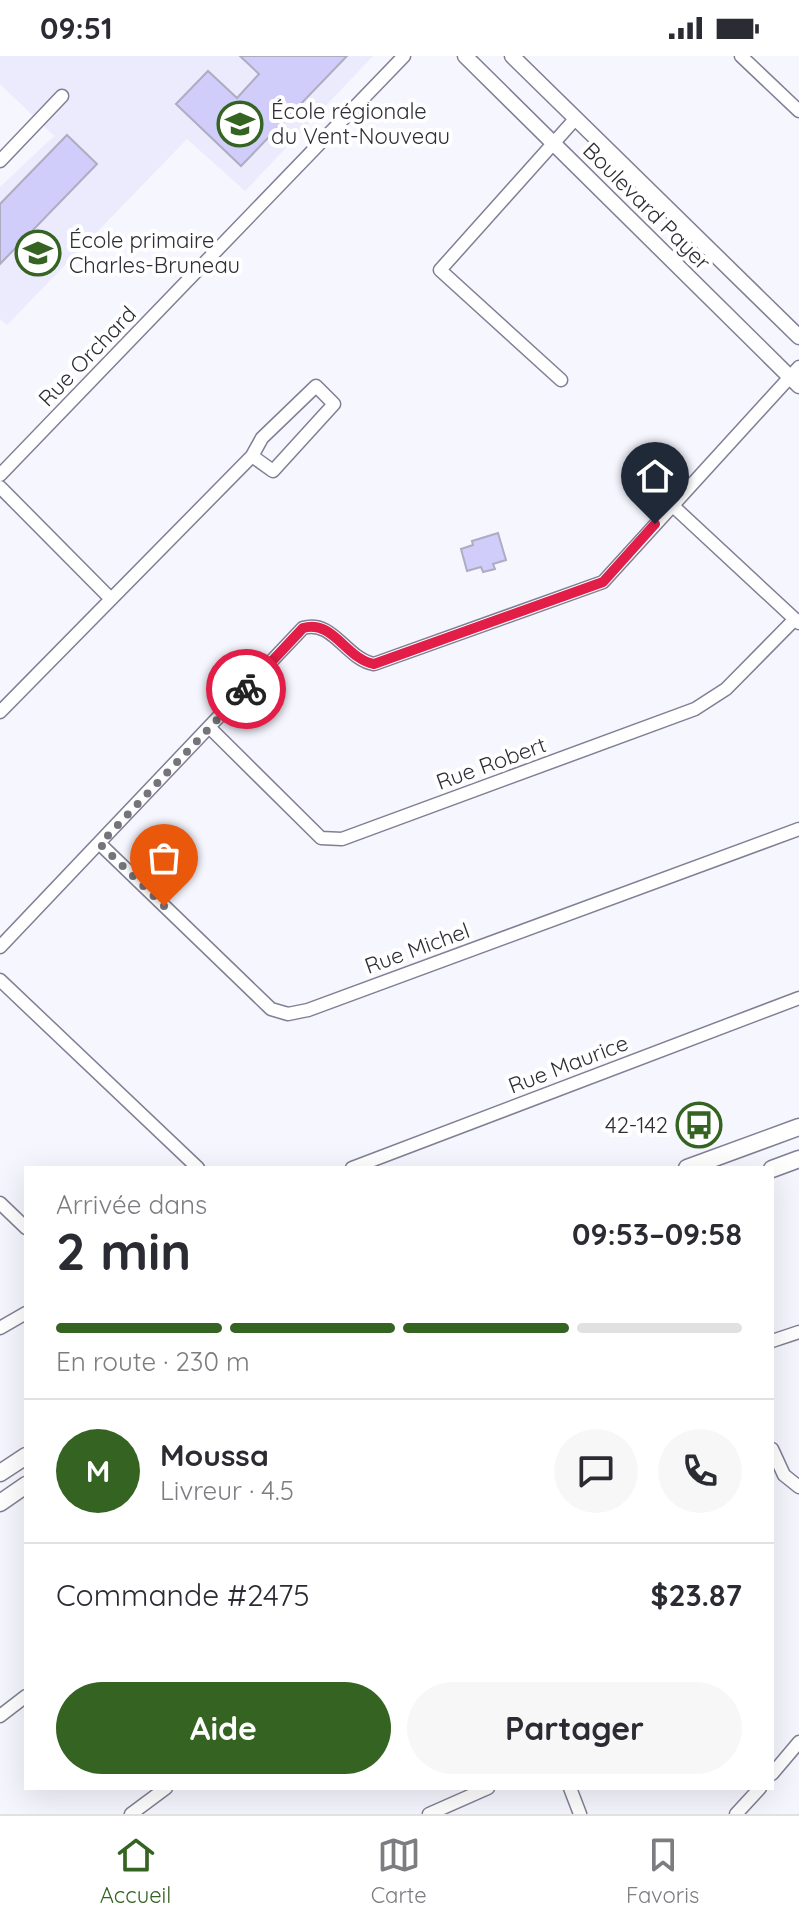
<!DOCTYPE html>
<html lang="fr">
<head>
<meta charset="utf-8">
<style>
  :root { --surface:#fff; --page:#f7f7f7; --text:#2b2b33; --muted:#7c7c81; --line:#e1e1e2; --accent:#356322 }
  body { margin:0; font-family:Quicksand,sans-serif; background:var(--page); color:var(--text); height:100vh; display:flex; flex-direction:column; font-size:30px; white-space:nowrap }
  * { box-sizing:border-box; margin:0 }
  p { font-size:26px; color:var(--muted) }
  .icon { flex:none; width:44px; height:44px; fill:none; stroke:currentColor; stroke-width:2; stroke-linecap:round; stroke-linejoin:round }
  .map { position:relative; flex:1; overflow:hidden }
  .details { position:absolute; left:24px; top:1110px; width:750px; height:624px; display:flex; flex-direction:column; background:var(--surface); border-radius:0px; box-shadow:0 8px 32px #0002 }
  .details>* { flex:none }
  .pin { position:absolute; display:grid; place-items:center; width:68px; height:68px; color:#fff; margin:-82px -34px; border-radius:50% 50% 50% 0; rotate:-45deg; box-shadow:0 0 8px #0007 }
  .pin .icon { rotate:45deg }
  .courier { position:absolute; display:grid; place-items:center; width:80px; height:80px; margin:-40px; border:6px solid #e11d48; border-radius:50%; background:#fff; color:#222; box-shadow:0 2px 10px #0007 }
  .summary em { font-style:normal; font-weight:700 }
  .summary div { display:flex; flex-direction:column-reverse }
  .summary { display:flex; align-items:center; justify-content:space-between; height:136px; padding:0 32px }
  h1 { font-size:52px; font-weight:700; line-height:60px }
  .bar { display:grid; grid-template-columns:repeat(4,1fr); gap:12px 8px; align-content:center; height:96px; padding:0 32px }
  .bar i { height:10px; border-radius:6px; background:var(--line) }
  .bar .current { background:var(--accent) }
  .bar p { grid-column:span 4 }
  .line { display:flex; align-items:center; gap:20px; padding:0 32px; border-top:2px solid var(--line) }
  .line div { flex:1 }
  .round { display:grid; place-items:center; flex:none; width:84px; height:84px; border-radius:42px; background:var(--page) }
  .button { display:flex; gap:16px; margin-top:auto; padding:16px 32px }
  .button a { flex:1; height:92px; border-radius:48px; background:var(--accent); color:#fff; font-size:32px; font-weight:700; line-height:92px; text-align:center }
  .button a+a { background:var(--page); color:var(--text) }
  .status { display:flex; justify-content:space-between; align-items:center; height:56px; padding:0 40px; background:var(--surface); direction:ltr }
  .status svg { height:22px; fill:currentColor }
  .dock { display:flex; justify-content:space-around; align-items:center; height:112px; border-top:2px solid var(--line); background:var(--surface); font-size:22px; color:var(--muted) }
  .dock a { display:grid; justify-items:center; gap:4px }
  .dock .current { color:var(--accent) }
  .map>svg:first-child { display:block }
</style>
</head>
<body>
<div class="status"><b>09:51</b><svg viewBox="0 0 49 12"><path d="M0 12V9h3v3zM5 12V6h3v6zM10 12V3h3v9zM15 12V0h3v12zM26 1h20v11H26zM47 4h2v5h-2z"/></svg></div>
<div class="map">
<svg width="799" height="1758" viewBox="0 0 799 1758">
  <rect width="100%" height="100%" fill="#f6f6ff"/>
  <path fill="#ecebfd" d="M 0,0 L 373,0 L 245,135 L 187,83 L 7,269 L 0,263 L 0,131 L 54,80 L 0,28 Z"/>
  <path fill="#d0cdfa" stroke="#adacc1" stroke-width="2" d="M 240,0 L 347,0 L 241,110 L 176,48 L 208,15 L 237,42 L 259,18 Z
    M 67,79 L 97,108 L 0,208 L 0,148 Z
    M 498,477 L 506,504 L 493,508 L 495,513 L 483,516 L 481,511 L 467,515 L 461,493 L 473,489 L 472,485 Z"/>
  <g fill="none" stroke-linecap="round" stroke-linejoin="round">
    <g stroke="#807f94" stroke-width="15">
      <path id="minor" d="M 741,0 L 799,55
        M 0,105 L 62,40
        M 561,324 L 440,214 L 576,62
        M 0,419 L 404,0
        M 0,431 L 110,542
        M 672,449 L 799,567
        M 0,656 L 252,400 L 262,382 L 316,330 L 334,348 L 273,415 L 252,400
        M 209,671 L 321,782 L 342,783 L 695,653 L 726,633 L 795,563
        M 100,788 L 271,953 L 288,958 L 308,954 L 799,773
        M 0,891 L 303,572 C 333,563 346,603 374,608 L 603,526 L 799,311
        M 0,924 L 198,1112
        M 352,1112 L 799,942
        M 0,1147 L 26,1172
        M 0,1272 L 26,1257
        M 772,1285 L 799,1276
        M 772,1393 L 784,1419 L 799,1431
        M 0,1660 L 26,1640
        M 772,1718 L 799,1686
        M 570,1732 L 580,1758
        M 131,1758 L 166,1732
        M 429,1758 L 488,1732
        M 736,1758 L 760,1732"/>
    </g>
    <g stroke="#807f94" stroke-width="17">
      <path id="tertiary" d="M 465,0 L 799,330
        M 512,0 L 799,281"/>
    </g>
    <g stroke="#807f94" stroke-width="19">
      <path id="secondary" d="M 687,1112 L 799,1071
        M 772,1113 L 799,1103
        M 0,1417 L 26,1400
        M 0,1447 L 26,1429"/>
    </g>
    <use href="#minor" stroke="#fff" stroke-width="12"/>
    <use href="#tertiary" stroke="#fff" stroke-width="14"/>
    <use href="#secondary" stroke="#fff" stroke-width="16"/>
  </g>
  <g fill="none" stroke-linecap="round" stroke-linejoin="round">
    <path stroke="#75747d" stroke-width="8" stroke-dasharray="0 14.4" d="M 164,850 L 100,788 L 246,633"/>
    <path stroke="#e11d48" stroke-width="10" d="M 246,633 L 303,572 C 333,563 346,603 374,608 L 603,526 L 655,468"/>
  </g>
  <defs>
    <g id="school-ring" transform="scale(2.3)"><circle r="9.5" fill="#fff" stroke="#356322" stroke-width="1.5"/><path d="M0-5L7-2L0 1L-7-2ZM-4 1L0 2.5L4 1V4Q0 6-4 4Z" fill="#356322"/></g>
    <g id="bus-ring" transform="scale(2.3)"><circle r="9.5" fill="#fff" stroke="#356322" stroke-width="1.5"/><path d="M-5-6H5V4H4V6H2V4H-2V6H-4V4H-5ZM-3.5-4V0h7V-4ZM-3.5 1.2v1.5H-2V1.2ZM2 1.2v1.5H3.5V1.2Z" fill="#356322"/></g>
  </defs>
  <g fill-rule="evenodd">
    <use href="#school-ring" x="240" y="68"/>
    <use href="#school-ring" x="38" y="197"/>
    <use href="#bus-ring" x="699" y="1069"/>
  </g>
  <g text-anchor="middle" stroke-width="8" stroke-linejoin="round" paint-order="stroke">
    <g font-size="22" fill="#2f2e37" stroke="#fff" text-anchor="start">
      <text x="271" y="63">École régionale<tspan x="271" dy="25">du Vent-Nouveau</tspan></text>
      <text x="69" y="192">École primaire<tspan x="69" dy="25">Charles-Bruneau</tspan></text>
      <text x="668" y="1077" text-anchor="end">42-142</text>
    </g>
    <g font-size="22" fill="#2f2e37" stroke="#fff">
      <text transform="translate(647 150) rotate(45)" y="8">Boulevard Payer</text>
      <text transform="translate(87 300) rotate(-46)" y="8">Rue Orchard</text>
      <text transform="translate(491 707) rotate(-20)" y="8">Rue Robert</text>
      <text transform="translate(417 892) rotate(-20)" y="8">Rue Michel</text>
      <text transform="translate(568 1008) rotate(-21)" y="8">Rue Maurice</text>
    </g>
  </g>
</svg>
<div class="pin" style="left:164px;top:850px;background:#ea580c"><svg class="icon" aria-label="bag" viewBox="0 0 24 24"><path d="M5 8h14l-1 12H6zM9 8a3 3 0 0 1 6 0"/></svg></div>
<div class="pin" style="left:655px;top:468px;background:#1f2937"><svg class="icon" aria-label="home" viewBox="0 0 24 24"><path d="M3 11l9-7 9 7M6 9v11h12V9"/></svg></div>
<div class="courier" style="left:246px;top:633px"><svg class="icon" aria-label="bike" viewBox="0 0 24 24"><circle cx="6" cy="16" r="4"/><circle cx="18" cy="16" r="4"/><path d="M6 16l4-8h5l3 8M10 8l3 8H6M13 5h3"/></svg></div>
<section class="details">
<div class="summary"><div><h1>2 min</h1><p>Arrivée dans</p></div><em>09:53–09:58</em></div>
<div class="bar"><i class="current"></i><i class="current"></i><i class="current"></i><i></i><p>En route · 230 m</p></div>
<div class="line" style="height:144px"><b class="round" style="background:var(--accent);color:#fff">M</b><div><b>Moussa</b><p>Livreur · 4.5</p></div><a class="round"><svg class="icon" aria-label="chat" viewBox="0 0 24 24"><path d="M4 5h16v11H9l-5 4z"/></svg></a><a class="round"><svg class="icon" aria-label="phone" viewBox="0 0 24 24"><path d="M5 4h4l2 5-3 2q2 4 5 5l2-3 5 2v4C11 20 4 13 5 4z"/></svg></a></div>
<div class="line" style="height:104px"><div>Commande #2475</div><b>$23.87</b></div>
<div class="button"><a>Aide</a><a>Partager</a></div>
</section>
</div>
<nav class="dock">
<a class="current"><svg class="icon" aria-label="home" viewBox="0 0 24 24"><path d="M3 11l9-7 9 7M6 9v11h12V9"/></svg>Accueil</a>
<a><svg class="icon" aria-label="map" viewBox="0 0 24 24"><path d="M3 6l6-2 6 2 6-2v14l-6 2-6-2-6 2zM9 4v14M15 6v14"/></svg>Carte</a>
<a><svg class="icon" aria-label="saved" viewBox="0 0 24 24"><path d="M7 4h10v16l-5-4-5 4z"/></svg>Favoris</a>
</nav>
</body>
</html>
